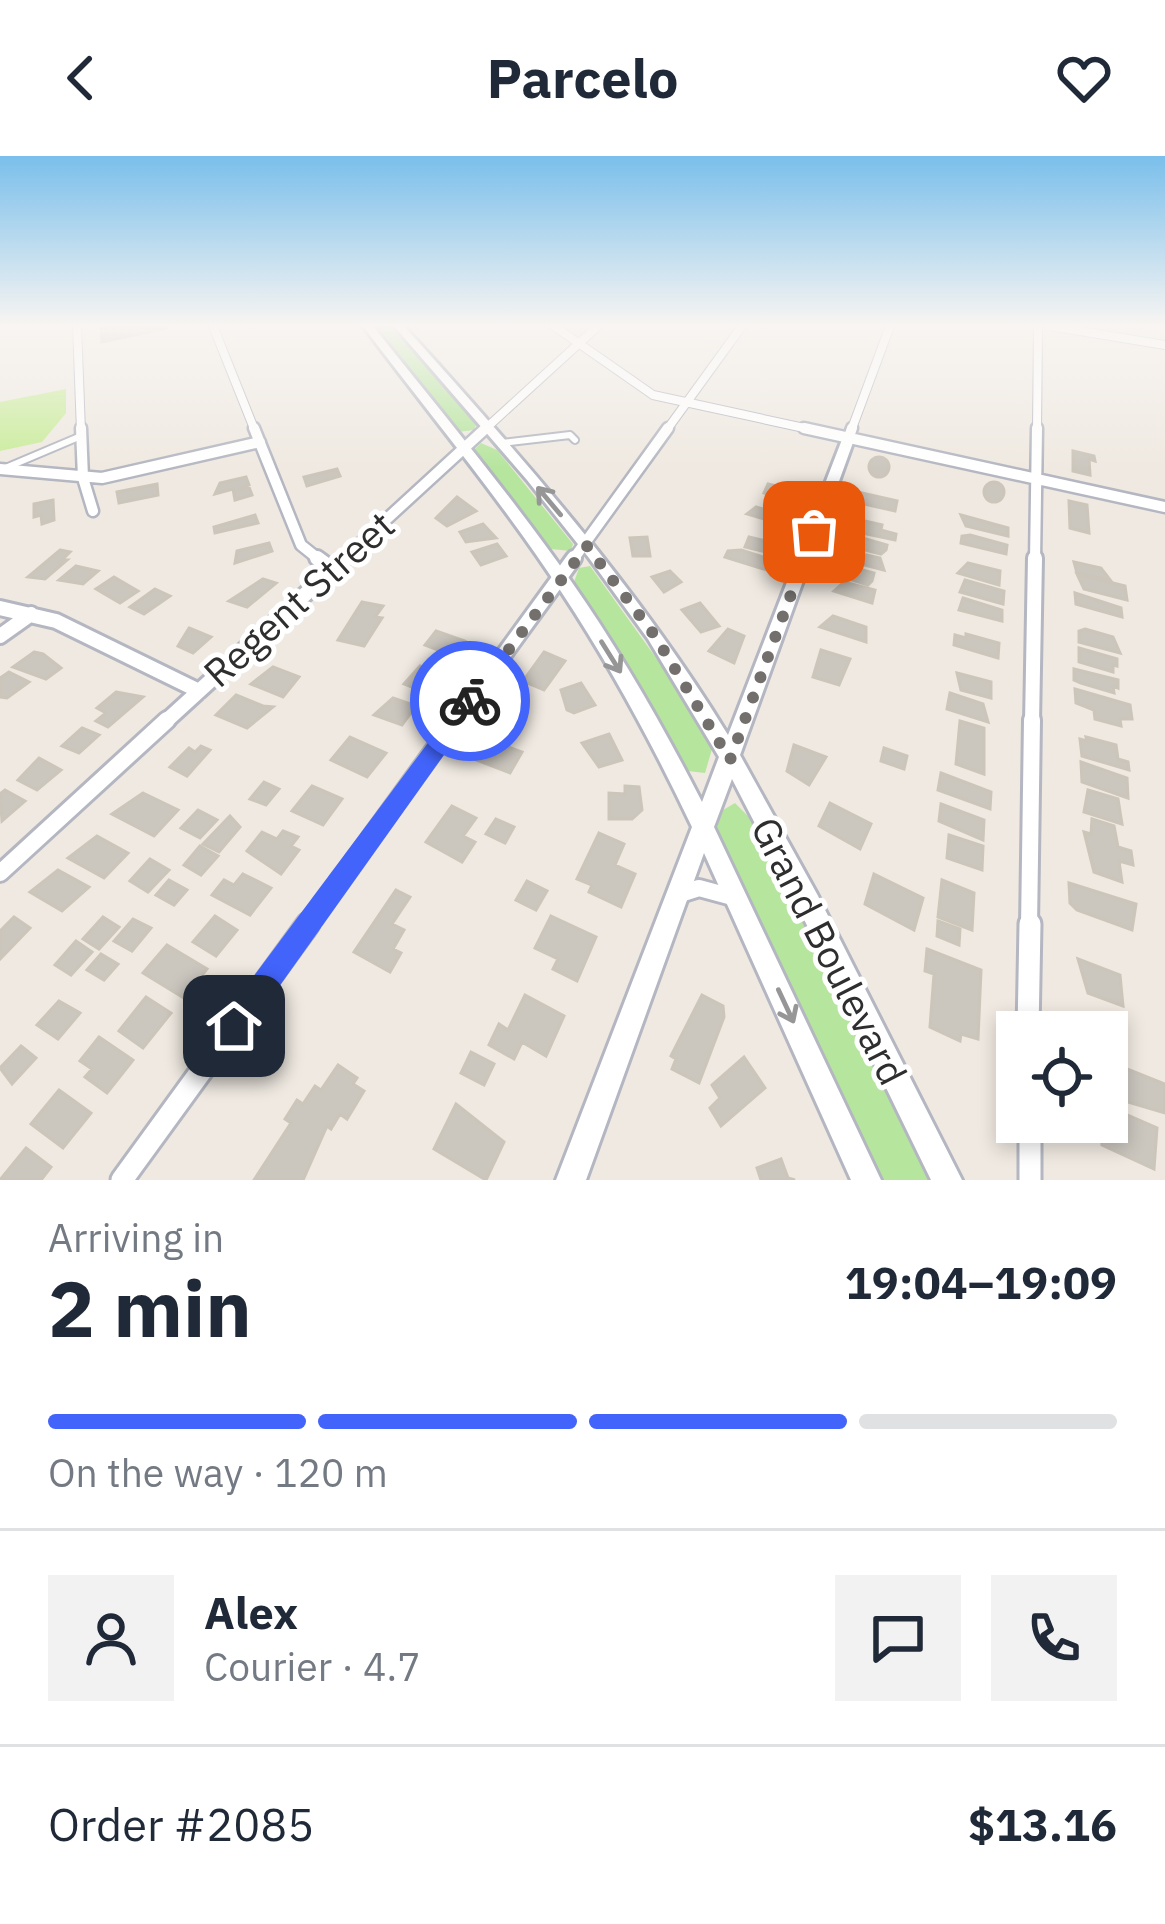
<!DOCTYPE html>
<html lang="en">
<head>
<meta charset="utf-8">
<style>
  :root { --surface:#fff; --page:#f2f2f3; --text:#1f2937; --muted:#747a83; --line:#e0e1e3; --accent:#4264fb }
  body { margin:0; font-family:"IBM Plex Sans",sans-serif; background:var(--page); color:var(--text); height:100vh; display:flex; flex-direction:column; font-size:45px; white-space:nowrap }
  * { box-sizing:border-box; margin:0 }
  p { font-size:39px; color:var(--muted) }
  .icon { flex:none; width:66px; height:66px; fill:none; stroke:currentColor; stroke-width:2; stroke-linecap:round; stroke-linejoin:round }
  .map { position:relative; height:1024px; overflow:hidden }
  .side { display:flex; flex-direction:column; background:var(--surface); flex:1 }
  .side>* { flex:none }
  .tools { position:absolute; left:996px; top:855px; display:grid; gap:24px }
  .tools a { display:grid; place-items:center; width:132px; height:132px; border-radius:0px; background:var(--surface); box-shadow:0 6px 18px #0003; font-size:60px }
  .pin { position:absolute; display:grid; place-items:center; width:102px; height:102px; color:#fff; margin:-51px; border-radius:24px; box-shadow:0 6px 18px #0006 }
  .courier { position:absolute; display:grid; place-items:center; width:120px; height:120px; margin:-60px; border:9px solid #4264fb; border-radius:50%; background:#fff; color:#222; box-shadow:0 3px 15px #0007 }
  .overview em { font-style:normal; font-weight:800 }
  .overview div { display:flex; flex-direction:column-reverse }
  .overview { display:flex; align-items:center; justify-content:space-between; height:204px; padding:0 48px }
  h1 { font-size:78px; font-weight:800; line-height:90px }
  .bar { display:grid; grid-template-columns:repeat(4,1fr); gap:18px 12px; align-content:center; height:144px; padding:0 48px }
  .bar i { height:15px; border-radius:9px; background:var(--line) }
  .bar .active { background:var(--accent) }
  .bar p { grid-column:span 4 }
  .line { display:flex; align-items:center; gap:30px; padding:0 48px; border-top:3px solid var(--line) }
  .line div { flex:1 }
  .round { display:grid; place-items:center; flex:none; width:126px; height:126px; border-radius:0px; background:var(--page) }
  header { display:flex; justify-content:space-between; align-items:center; height:156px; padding:0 48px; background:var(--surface); font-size:54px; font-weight:800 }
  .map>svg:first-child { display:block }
</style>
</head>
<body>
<header><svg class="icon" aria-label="back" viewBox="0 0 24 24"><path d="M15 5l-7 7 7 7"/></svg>Parcelo<svg class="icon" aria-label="heart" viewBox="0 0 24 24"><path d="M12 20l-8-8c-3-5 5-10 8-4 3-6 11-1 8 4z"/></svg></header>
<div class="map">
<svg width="1165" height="1024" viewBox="0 0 1165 1024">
  <rect width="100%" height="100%" fill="#efe9e1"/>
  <path fill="#b6e59e" d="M 374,170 L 394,170 L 476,269 L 474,274 L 458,276 Z
    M 481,287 L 497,294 L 573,388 L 571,395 L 551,393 L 542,383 L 473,295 Z
    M 590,410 L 664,513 L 712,593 L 705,617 L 688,615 L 573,429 L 579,412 Z
    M 735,647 L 748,660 L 935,1024 L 883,1024 L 716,674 L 723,654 Z"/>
  <path fill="#c9ec9a" d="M 66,233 L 66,257 L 42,286 L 0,295 L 0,246 Z"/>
  <path fill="#cbc7bf" stroke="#cbc5ba" stroke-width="3" d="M 114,170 L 167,170 L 167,172 L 102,186 L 101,172 Z
    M 1073,295 L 1094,300 L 1095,305 L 1089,303 L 1090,319 L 1073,315 Z
    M869 311a10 10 0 1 1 20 0a10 10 0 1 1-20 0Z
    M 337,313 L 340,320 L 307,330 L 304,321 Z
    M 246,321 L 249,329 L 238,334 L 249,331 L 252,339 L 235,344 L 233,333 L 215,338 L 220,327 Z
    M984 336a10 10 0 1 1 20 0a10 10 0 1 1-20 0Z
    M 157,328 L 158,339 L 119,347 L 117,336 Z
    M 768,328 L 802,336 L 798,346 L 764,337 Z
    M 862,337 L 897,345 L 895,355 L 860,347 Z
    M 457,341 L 476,355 L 447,370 L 436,362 Z
    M 53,344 L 54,364 L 42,368 L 41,359 L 34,361 L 34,348 Z
    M 1069,345 L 1087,349 L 1089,377 L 1070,372 Z
    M 756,351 L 787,360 L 784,369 L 747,358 Z
    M 255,359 L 258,367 L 215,377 L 214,371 Z
    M 961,359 L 1008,372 L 1008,380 L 966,370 Z
    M 856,363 L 882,369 L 881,374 L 896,378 L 895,384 L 853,375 Z
    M 483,368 L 496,382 L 466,386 L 460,376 Z
    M 852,379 L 887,389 L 886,394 L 881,398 L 854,391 L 849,388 Z
    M 970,379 L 1007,389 L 1006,398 L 961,387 L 962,380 Z
    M 647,381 L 650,400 L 633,400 L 630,382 Z
    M 749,381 L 778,388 L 775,398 L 745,391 Z
    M 269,387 L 272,395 L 235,407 L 237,395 Z
    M 497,388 L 506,400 L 481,409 L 472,396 Z
    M 60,394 L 70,396 L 62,404 L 67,404 L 45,423 L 28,421 Z
    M 741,394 L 772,404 L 767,414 L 725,401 L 728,395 Z
    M 848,395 L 880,402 L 884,414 L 845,404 Z
    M 1074,406 L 1101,412 L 1111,425 L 1077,417 Z
    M 968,407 L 1000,415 L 999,429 L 958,417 Z
    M 844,409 L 874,417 L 872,425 L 868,429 L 840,420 Z
    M 76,410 L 98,415 L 83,428 L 59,424 Z
    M 670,415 L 681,426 L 664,436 L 652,421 Z
    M 1077,418 L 1125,430 L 1127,444 L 1084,433 Z
    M 114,421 L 138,435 L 120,447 L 96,433 Z
    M 263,423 L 276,427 L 247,451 L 229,445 Z
    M 965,424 L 1004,435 L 1003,448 L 960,436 Z
    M 844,426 L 875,434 L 872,447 L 834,435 Z
    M 155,433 L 170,440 L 144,458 L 130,451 Z
    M 1075,437 L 1121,452 L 1122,461 L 1076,448 Z
    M 963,442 L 1002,454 L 1002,465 L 959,454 Z
    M 362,446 L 383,450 L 375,461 L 382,462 L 364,490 L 338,484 Z
    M 700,447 L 719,470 L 701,476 L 682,454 Z
    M 833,460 L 866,471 L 866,486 L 820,471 Z
    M 189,472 L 211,481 L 193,497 L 178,490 Z
    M 728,473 L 744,480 L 734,507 L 709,495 Z
    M 1085,473 L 1113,481 L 1120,497 L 1079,486 L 1079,475 Z
    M 436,475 L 465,485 L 468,487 L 454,500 L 425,489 Z
    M 966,478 L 999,487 L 998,502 L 954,489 L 955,479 L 966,482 Z
    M 1079,492 L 1117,503 L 1117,510 L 1113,509 L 1113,516 L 1079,506 Z
    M 821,494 L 850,503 L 839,529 L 813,521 Z
    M 34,496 L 43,498 L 61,512 L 46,523 L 13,511 Z
    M 544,496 L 565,505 L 544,534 L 523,525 Z
    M 420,510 L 439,517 L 424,536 L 404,528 Z
    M 273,511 L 299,521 L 283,541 L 251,528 Z
    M 1074,513 L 1118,524 L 1118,532 L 1113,530 L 1114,537 L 1081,527 L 1074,524 Z
    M 9,516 L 29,526 L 7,542 L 0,541 L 0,522 Z
    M 957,517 L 991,526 L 991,542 L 961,534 Z
    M 581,527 L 595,549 L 574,557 L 567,554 L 561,534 Z
    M 1075,533 L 1130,549 L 1132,563 L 1120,563 L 1121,570 L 1095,563 L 1094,554 L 1076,547 Z
    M 116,536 L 143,541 L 108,571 L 96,565 L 106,557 L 97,552 Z
    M 950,537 L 983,548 L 988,566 L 947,553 Z
    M 236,539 L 263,550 L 273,551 L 247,572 L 216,559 Z
    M 393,542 L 416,550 L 402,569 L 374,559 Z
    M 960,565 L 984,572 L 984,618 L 956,608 Z
    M 82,572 L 99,579 L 79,597 L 62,590 Z
    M 609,578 L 622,604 L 599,611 L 582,587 Z
    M 350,581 L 386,597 L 367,621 L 331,604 Z
    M 1086,581 L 1116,589 L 1118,603 L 1128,606 L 1129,614 L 1082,600 L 1080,583 L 1087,585 Z
    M 487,583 L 522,596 L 510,617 L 474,603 Z
    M 794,589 L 826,601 L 809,629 L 787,615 Z
    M 201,590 L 210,594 L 187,620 L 170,611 L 189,592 L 195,596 Z
    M 884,592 L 907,600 L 904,613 L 881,605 Z
    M 39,602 L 61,614 L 37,634 L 18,624 Z
    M 1081,606 L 1127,622 L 1128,642 L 1082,626 Z
    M 941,617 L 991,636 L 990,653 L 938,634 Z
    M 264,626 L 279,633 L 266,649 L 250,643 Z
    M 312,630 L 342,643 L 323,669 L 292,655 Z
    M 625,630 L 639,631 L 642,654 L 632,663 L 609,663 L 609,637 L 625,638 Z
    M 5,634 L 25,645 L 2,665 L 0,638 Z
    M 1088,634 L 1118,643 L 1122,668 L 1084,656 Z
    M 143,637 L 178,654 L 154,680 L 112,658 Z
    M 830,647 L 871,668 L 860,693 L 819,670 Z
    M 941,648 L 984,664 L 983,684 L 939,665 Z
    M 452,650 L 476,662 L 463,680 L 475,686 L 462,706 L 426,686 Z
    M 198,654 L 217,664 L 200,682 L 181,672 Z
    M 230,660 L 240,671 L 219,696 L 203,688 Z
    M 496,663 L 514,671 L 505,687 L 486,678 Z
    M 1092,663 L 1114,670 L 1118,691 L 1131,695 L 1133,709 L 1119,705 L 1122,726 L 1094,716 L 1084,676 L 1091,678 Z
    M 283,675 L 298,681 L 291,690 L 299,694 L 281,718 L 247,695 L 262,676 L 277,683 Z
    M 599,677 L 624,688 L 615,709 L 635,718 L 621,751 L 589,736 L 592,729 L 577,723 Z
    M 949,679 L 983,690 L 982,714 L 947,702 Z
    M 97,680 L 128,697 L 104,722 L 68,702 Z
    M 200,690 L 218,700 L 201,719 L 184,709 Z
    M 150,703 L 169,714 L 148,736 L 130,725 Z
    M 58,714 L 89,731 L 62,755 L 30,736 Z
    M 243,718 L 271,732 L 250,759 L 212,739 L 224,724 L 234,729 Z
    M 874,718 L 923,742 L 914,774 L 865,748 Z
    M 169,724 L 187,734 L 174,749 L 156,739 Z
    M 942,724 L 974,737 L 972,774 L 938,761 Z
    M 527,725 L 547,735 L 536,754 L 516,744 Z
    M 1069,727 L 1136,748 L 1132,774 L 1077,754 L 1070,747 Z
    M 396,734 L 410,741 L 392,768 L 404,774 L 393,793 L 401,797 L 390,816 L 354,796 Z
    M 215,760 L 237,774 L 216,800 L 193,786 Z
    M 551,760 L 596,781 L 577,825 L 553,813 L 558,803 L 535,792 Z
    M 14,761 L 30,772 L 0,803 L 0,775 Z
    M 103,761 L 119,771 L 99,793 L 83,783 Z
    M 133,763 L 151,772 L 132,795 L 114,785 Z
    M 938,765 L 960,773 L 959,789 L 937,780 Z
    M 76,785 L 92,796 L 71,819 L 55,809 Z
    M 167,789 L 207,813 L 184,842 L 143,817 Z
    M 927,793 L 981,814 L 978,883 L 961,878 L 960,885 L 930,871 L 934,818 L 925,815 Z
    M 101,798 L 118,808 L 104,824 L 87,814 Z
    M 1078,803 L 1120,819 L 1123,850 L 1088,837 Z
    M 525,839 L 564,860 L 546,900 L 522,886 L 514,903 L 489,889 L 499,868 L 508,874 Z
    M 702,839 L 723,850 L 724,861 L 699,927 L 672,913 L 676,903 L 671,900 Z
    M 146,841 L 171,857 L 143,892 L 119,875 Z
    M 59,845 L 80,857 L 58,883 L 37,869 Z
    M 99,881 L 133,904 L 107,937 L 85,921 L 92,913 L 80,905 Z
    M 21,890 L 36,902 L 12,928 L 0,912 Z
    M 471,896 L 494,908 L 484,929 L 461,917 Z
    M 744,901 L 765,932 L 721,970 L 710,952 L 720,942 L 712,929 Z
    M 1107,905 L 1165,928 L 1165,957 L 1107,940 Z
    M 338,909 L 357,922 L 353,928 L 364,935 L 347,963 L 340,958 L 331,973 L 327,970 L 303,1024 L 254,1024 L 291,967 L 285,963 L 297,944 L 303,948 L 315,930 L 321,934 Z
    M 59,934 L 91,957 L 63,992 L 31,968 Z
    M 456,948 L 504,986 L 486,1024 L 434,993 Z
    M 1107,950 L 1157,972 L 1154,1013 L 1102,989 L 1101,971 L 1090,966 L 1107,966 Z
    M 26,992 L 51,1011 L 41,1024 L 0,1024 Z
    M 781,1003 L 788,1022 L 795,1024 L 761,1024 L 757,1012 Z"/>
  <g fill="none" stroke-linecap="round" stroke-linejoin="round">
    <g stroke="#b4b7c1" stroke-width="10">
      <path id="service" d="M 502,287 L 570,279 L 575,284
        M 3,313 L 81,280"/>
    </g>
    <g stroke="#b4b7c1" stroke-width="10">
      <path id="minor-far4" d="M 77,170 L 81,275
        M 213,170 L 255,275
        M 554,170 L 653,239 L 818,275
        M 1050,170 L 1165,189
        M 483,275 L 598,170
        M 666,275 L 742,170
        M 851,275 L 890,170
        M 1037,275 L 1038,170"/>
    </g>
    <g stroke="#b4b7c1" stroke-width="15">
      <path id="minor-far3" d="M 81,272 L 83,322 L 93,355
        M 254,272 L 301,389 L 321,405
        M 804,272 L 1165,351
        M 849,281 L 852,272
        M 0,313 L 102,322 L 260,286
        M 341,405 L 486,272
        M 572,405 L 668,272
        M 1035,405 L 1037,272"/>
    </g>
    <g stroke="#b4b7c1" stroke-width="20">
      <path id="minor-far2" d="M 317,402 L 332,413
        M 0,452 L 56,465 L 199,535
        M 0,480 L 31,458
        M 164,567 L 345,402
        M 454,567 L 574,402
        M 1032,567 L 1035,402"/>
    </g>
    <g stroke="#b4b7c1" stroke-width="22">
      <path id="minor-far1" d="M 0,717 L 167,564
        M 680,738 L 699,732 L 736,742
        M 306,771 L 456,564
        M 1029,771 L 1032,564"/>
    </g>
    <g stroke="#b4b7c1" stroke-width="27">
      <path id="minor" d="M 1028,876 L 1030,768
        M 1030,966 L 1030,1024
        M 122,1024 L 308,768"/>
    </g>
    <g stroke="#b4b7c1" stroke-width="6">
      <path id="tertiary" d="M 363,170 L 373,170 C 440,254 509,337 571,425 C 620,495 663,570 702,646 L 719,601 L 648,483 L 589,402 L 527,324 L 394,170 L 404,170 C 521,300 636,429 728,579 L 843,281 L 853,278 L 855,281 L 740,599 L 817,738 L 962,1024 L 931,1024 L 800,755 L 732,623 L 714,671 L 881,1024 L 851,1024 L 704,697 L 586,1024 L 556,1024 L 692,671 C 654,591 611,511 562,437 C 501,344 430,259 363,170 Z"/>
    </g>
    <use href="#service" stroke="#fff" stroke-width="6"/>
    <use href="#minor-far4" stroke="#fff" stroke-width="8"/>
    <use href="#minor-far3" stroke="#fff" stroke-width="10"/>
    <use href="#minor-far2" stroke="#fff" stroke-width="14"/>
    <use href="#minor-far1" stroke="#fff" stroke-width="16"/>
    <use href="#minor" stroke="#fff" stroke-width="21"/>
    <use href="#tertiary" fill="#fff" fill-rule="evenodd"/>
  </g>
  <defs><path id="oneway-shaft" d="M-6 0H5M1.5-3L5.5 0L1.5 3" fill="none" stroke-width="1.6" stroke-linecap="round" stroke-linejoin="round" transform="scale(3)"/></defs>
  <g stroke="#969696">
    <use href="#oneway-shaft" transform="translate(549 345) rotate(-130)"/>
    <use href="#oneway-shaft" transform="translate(611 501) rotate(58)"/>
    <use href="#oneway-shaft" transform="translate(786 850) rotate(65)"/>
  </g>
  <linearGradient id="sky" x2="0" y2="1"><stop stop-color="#7abfeb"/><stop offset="0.54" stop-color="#f8f5f2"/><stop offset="1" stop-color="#f8f5f2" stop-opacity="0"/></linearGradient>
  <rect width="1165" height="313" fill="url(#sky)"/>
  <path fill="#4264fb" d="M 470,537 L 478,540 L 478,551 L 244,880 L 234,884 L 224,880 L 220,870 L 224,860 L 463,540 Z"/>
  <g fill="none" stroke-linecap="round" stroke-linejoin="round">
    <path stroke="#726f6d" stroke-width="12" stroke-dasharray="0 21.6" d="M 470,545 L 587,390 L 655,480 L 730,604 L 814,376"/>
  </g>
  <g text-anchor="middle" stroke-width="10" stroke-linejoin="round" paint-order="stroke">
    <g font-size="39" fill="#2e2e2e" stroke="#fff">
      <text transform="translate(299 443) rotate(-42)" y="14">Regent Street</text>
      <text transform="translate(829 795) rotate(63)" y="14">Grand Boulevard</text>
    </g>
  </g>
</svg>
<div class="tools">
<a><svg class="icon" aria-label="locate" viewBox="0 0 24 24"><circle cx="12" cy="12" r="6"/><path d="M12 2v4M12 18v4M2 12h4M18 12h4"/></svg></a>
</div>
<div class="pin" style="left:814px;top:376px;background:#ea580c"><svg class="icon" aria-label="bag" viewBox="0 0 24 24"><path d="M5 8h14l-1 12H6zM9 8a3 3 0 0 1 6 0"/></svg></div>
<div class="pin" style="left:234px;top:870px;background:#1f2937"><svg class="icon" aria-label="home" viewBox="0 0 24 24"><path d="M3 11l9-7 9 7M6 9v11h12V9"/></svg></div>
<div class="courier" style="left:470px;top:545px"><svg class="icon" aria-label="bike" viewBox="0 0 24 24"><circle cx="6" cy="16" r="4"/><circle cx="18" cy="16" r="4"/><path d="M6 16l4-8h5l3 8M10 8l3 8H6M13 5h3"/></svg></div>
</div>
<section class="side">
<div class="overview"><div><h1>2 min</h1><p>Arriving in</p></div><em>19:04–19:09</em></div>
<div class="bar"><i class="active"></i><i class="active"></i><i class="active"></i><i></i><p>On the way · 120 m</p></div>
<div class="line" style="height:216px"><a class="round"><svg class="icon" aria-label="person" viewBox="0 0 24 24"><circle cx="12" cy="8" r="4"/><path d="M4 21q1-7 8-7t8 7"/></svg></a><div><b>Alex</b><p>Courier · 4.7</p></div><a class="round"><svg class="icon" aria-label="chat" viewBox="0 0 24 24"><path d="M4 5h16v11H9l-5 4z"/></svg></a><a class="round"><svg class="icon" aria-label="phone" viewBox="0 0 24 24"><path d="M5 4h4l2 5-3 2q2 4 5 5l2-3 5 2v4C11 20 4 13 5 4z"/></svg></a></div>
<div class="line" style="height:156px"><div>Order #2085</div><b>$13.16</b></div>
</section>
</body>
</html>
